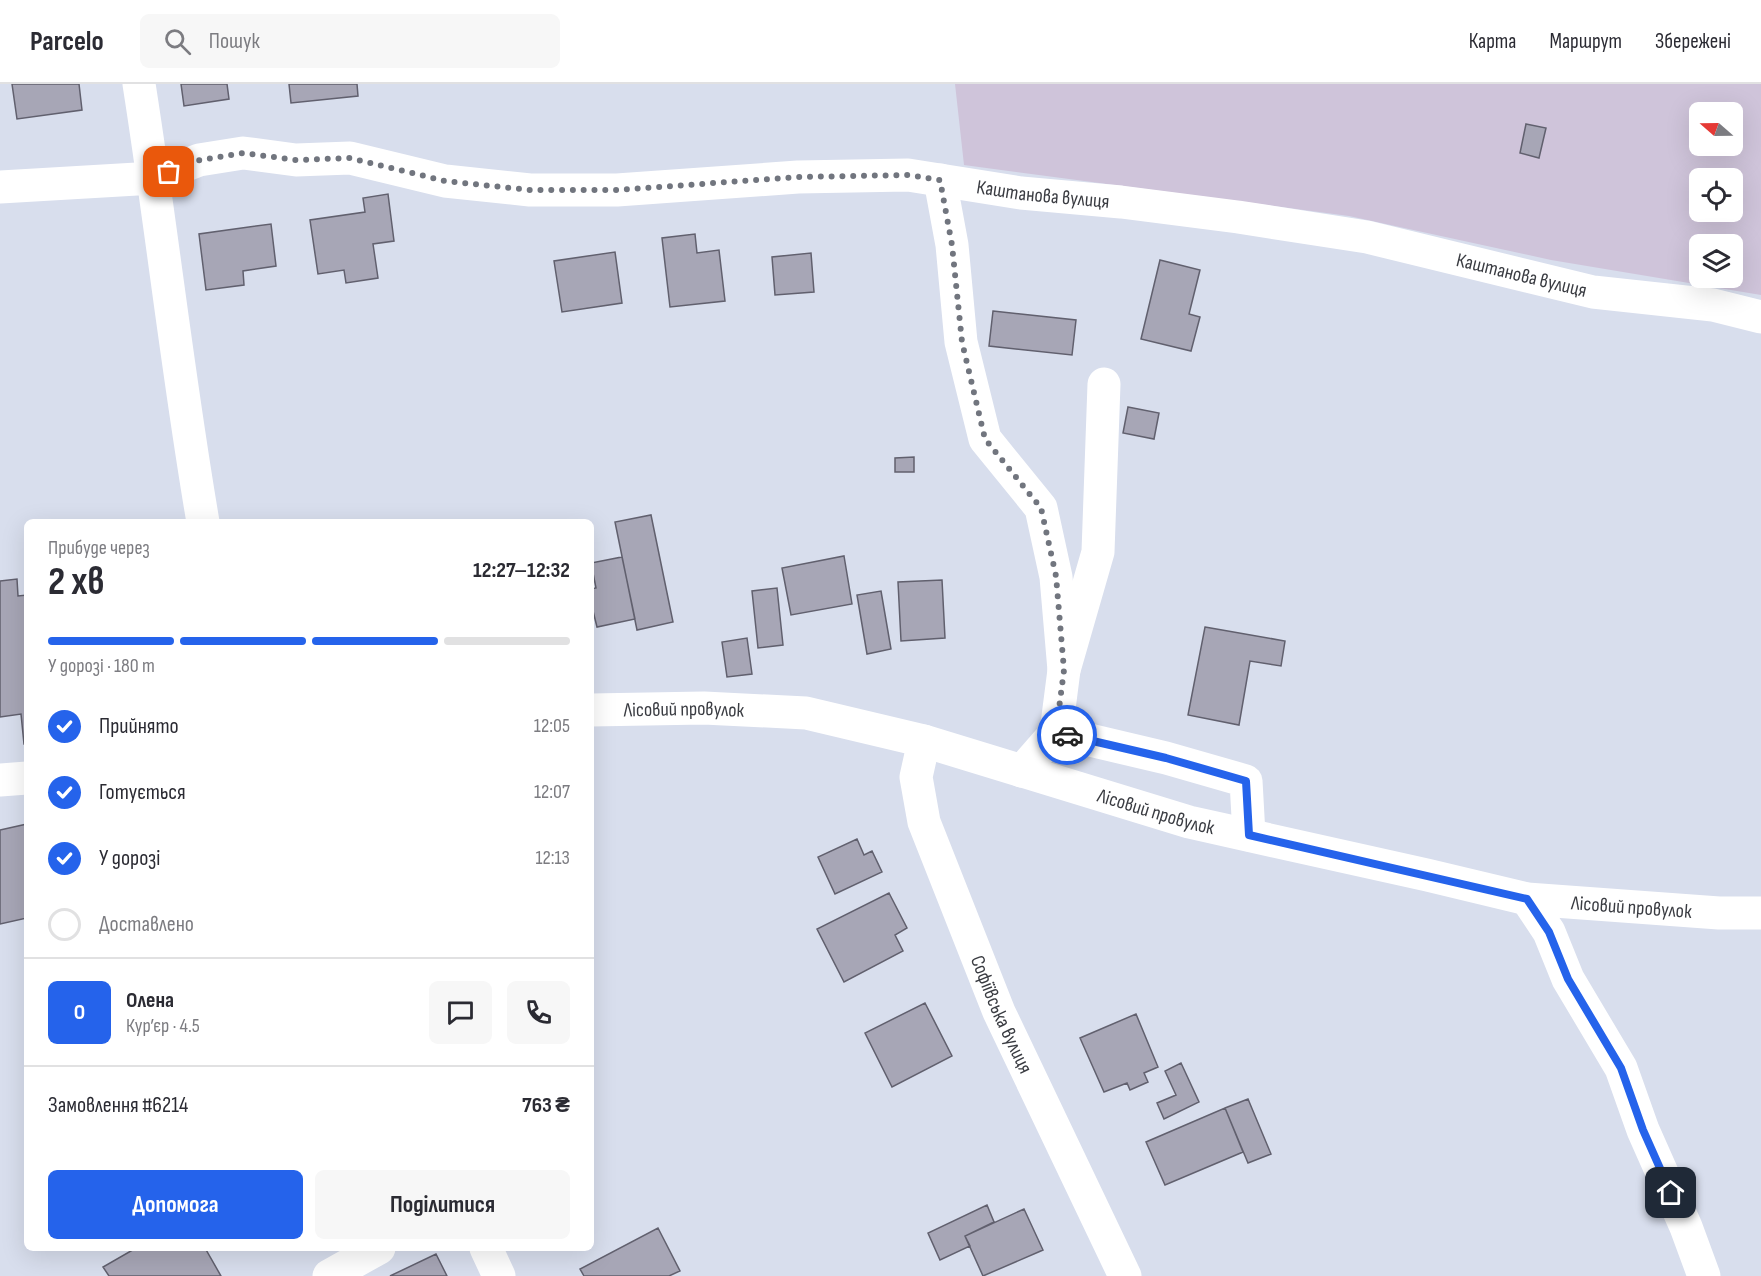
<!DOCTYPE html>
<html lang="uk">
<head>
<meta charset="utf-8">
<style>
  :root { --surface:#fff; --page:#f7f7f7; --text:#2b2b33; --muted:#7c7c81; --line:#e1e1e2; --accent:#2563eb }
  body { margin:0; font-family:"Sofia Sans Condensed",sans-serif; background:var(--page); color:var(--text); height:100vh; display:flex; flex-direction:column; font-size:22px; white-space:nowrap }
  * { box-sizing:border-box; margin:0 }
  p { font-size:20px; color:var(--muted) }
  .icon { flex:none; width:33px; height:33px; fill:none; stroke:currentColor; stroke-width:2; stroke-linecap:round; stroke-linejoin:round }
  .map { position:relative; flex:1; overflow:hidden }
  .sheet { position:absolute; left:24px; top:435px; width:570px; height:732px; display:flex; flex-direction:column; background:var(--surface); border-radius:9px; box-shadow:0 6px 24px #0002 }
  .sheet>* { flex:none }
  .needle { width:39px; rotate:290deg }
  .fabs { position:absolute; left:1689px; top:18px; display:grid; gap:12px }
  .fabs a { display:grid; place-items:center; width:54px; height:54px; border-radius:9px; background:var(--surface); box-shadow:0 6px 24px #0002; font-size:30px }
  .pin { position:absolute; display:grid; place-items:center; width:51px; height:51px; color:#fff; margin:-26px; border-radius:12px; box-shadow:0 3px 9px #0006 }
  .courier { position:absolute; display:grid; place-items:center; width:60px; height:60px; margin:-30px; border:4px solid #2563eb; border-radius:50%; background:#fff; color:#222; box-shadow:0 2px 8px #0007 }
  .overview em { font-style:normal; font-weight:700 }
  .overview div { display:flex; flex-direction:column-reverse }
  .overview { display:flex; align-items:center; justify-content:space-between; height:102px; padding:0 24px }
  h1 { font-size:39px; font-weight:700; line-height:45px }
  .bar { display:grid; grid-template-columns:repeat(4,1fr); gap:9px 6px; align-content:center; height:72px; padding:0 24px }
  .bar i { height:8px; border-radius:4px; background:var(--line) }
  .bar .on { background:var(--accent) }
  .bar p { grid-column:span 4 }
  .line { display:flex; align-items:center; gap:15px; padding:0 24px; border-top:2px solid var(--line) }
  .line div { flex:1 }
  .round { display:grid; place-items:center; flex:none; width:63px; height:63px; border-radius:9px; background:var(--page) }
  ol { padding:0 24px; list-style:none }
  li { display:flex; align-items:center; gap:18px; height:66px }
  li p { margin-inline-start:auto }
  li .icon { padding:6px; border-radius:50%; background:var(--accent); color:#fff; stroke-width:4 }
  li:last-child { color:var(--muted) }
  li i { width:33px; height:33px; border:3px solid var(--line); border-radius:50% }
  .primary-button { display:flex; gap:12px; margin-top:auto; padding:12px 24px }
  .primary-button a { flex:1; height:69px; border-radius:9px; background:var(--accent); color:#fff; font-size:24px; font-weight:700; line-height:69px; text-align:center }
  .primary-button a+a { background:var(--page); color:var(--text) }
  header { display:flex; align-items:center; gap:36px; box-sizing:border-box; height:84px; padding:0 30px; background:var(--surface); border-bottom:2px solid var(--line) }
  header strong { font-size:28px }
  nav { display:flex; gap:33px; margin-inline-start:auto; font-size:21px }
  .search { width:420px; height:54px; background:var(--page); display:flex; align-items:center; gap:15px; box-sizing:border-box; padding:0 21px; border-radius:9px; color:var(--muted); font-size:22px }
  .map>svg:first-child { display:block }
</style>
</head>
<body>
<header>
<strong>Parcelo</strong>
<div class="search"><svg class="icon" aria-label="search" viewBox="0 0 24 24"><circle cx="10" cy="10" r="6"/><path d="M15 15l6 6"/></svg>Пошук</div>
<nav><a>Карта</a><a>Маршрут</a><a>Збережені</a></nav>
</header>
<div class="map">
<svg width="1761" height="1192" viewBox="0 0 1761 1192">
  <rect width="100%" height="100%" fill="#d8deed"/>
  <path fill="#cfc4da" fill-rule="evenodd" d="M 955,0 L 1761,0 L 1761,211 L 1551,176 L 1349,132 L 964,81 ZM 1700,28 L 1732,28 L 1732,62 L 1700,62 ZM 1700,94 L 1732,94 L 1732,128 L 1700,128 ZM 1700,160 L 1732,160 L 1732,194 L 1700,194 Z"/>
  <path fill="#a7a6b6" stroke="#61606e" stroke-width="1.5" d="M 12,0 L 79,0 L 82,26 L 17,35 Z
    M 181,0 L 227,0 L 229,15 L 184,22 Z
    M 289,0 L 357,0 L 358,12 L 291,19 Z
    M 1526,40 L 1546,44 L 1539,74 L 1520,69 Z
    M 388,110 L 394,157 L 373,160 L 378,194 L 346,199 L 344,186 L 318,190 L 310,136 L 365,128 L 363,114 Z
    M 271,140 L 276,182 L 243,187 L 244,201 L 206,206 L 199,150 Z
    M 695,150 L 697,169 L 719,166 L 725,217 L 670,223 L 662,154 Z
    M 615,168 L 622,219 L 562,228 L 554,177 Z
    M 811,169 L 814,208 L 775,211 L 772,173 Z
    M 1160,176 L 1200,186 L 1189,230 L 1200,233 L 1191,267 L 1141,255 Z
    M 993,227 L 1076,236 L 1072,271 L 989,262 Z
    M 1128,323 L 1159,329 L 1154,355 L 1123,349 Z
    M 914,373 L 914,388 L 895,388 L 895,374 Z
    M 651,431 L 673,538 L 637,546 L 615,438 Z
    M 844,472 L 852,520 L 791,531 L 782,484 Z
    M 622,473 L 635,535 L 597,543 L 591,519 L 591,505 L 596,504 L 591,479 Z
    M 17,495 L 18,512 L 27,511 L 27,660 L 24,660 L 21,630 L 0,633 L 0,497 Z
    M 942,496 L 945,554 L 901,557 L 898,498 Z
    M 777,504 L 783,561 L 758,564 L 752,507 Z
    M 881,507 L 891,565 L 867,570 L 857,511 Z
    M 1205,543 L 1285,557 L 1281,582 L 1250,577 L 1239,641 L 1188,631 Z
    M 747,554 L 752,590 L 727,593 L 722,558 Z
    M 27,740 L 27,834 L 0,840 L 0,746 Z
    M 857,755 L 864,771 L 872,767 L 882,788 L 835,810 L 818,773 Z
    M 889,809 L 907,844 L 895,851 L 903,867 L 844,898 L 817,845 Z
    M 925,919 L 952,972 L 892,1003 L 865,949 Z
    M 1136,930 L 1158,983 L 1144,989 L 1148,998 L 1130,1006 L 1127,999 L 1104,1008 L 1080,954 Z
    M 1181,979 L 1199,1018 L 1164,1035 L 1157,1019 L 1176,1011 L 1165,987 Z
    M 1248,1015 L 1271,1070 L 1248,1079 L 1225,1024 Z
    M 1225,1024 L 1243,1068 L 1165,1101 L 1146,1058 Z
    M 987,1121 L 994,1138 L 965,1152 L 970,1162 L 940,1176 L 928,1149 Z
    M 1024,1125 L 1043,1166 L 983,1192 L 965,1152 Z
    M 658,1144 L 680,1187 L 669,1192 L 584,1192 L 580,1185 Z
    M 136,1164 L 205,1164 L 221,1192 L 109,1192 L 103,1183 Z
    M 436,1170 L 447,1192 L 390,1192 Z"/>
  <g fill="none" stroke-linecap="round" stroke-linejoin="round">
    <g stroke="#fff" stroke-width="33">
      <path d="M 139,0 C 162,146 178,293 203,438"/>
      <path d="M 940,96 L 952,161 L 961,258 L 985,355 L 1041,424 L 1056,493 L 1064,586"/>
      <path id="s1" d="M 0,103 L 154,94 L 199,76 L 243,69 L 296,76 L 350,74 L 445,97 L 530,106 L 617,106 L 798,93 L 908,91 L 1021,109 L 1121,118 L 1238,133 L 1367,153 L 1593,208 L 1713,221 L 1761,233"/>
      <path id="s2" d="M 591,626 L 704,624 L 806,629 L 924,657 L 1189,738 L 1427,791 L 1527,815 L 1719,829 L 1761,829"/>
      <path d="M 1056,648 L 1166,674 L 1246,697 L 1249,751"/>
      <path id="s3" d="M 924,657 L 916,693 L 924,738 L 999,928 L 1125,1192"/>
      <path d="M 1022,687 L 1056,648 L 1064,586 L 1098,468 L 1104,300"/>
      <path d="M 0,696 L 27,694"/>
      <path d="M 1527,815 L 1549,848 L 1568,895 L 1621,984 L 1643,1046 L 1686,1143 L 1704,1192"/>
      <path d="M 486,1164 L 499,1192"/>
      <path d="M 329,1192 L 379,1164"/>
    </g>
  </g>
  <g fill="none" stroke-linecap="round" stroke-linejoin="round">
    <path stroke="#71757e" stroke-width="6" stroke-dasharray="0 10.8" d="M 169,88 L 200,76 L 243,69 L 296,76 L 350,74 L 445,97 L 530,106 L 617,106 L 798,93 L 908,91 L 940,96 L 952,161 L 962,258 L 985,355 L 1041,424 L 1056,492 L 1064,586 L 1056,648 L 1067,651"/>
    <path stroke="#2563eb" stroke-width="8" d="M 1067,651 L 1166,674 L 1246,697 L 1249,751 L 1527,815 L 1549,848 L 1568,895 L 1621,984 L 1643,1046 L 1671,1109"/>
  </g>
  <g text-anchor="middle" stroke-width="6" stroke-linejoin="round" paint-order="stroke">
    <g font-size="20" fill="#3a3c42" stroke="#fff">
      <text dy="7" stroke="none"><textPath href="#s1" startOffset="1053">Каштанова вулиця</textPath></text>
      <text dy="7" stroke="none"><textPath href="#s1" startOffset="1539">Каштанова вулиця</textPath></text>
      <text dy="7" stroke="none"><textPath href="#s2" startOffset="93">Лісовий провулок</textPath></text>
      <text dy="7" stroke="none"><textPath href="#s2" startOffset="579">Лісовий провулок</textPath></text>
      <text dy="7" stroke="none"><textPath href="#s2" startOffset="1065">Лісовий провулок</textPath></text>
      <text dy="7" stroke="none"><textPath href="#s3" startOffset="290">Софіївська вулиця</textPath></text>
    </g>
  </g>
</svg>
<div class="fabs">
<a><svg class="needle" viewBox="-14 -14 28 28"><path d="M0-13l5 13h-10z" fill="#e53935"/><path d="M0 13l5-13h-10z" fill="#7c7c81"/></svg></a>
<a><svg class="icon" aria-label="locate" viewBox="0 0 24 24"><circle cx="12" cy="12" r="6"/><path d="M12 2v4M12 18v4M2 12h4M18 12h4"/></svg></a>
<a><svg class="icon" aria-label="layers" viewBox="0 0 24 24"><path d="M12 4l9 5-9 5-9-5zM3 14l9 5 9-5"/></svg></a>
</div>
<div class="pin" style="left:169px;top:88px;background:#ea580c"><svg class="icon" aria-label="bag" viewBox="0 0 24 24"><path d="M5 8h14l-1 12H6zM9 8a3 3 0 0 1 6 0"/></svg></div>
<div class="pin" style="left:1671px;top:1109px;background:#1f2937"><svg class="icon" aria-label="home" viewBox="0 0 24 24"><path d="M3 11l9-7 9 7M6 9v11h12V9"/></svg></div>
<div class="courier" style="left:1067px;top:651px"><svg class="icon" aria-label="car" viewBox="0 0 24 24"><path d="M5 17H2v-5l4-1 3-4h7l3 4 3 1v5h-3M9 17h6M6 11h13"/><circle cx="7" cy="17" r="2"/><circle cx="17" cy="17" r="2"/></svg></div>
<section class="sheet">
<div class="overview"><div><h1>2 хв</h1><p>Прибуде через</p></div><em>12:27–12:32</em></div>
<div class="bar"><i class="on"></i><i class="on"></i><i class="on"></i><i></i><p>У дорозі · 180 m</p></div>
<ol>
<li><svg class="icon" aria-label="check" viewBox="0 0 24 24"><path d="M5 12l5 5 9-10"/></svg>Прийнято<p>12:05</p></li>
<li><svg class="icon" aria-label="check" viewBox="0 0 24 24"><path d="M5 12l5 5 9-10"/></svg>Готується<p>12:07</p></li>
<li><svg class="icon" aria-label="check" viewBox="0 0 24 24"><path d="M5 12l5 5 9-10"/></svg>У дорозі<p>12:13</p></li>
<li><i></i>Доставлено</li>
</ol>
<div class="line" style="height:108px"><b class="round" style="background:var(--accent);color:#fff">О</b><div><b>Олена</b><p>Кур’єр · 4.5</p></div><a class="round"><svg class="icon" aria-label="chat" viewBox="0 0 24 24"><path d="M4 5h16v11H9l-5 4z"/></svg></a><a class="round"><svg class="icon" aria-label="phone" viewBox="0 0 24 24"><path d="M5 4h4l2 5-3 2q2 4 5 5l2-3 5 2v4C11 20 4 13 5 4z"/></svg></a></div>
<div class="line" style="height:78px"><div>Замовлення #6214</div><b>763 ₴</b></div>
<div class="primary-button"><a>Допомога</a><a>Поділитися</a></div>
</section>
</div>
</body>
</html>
